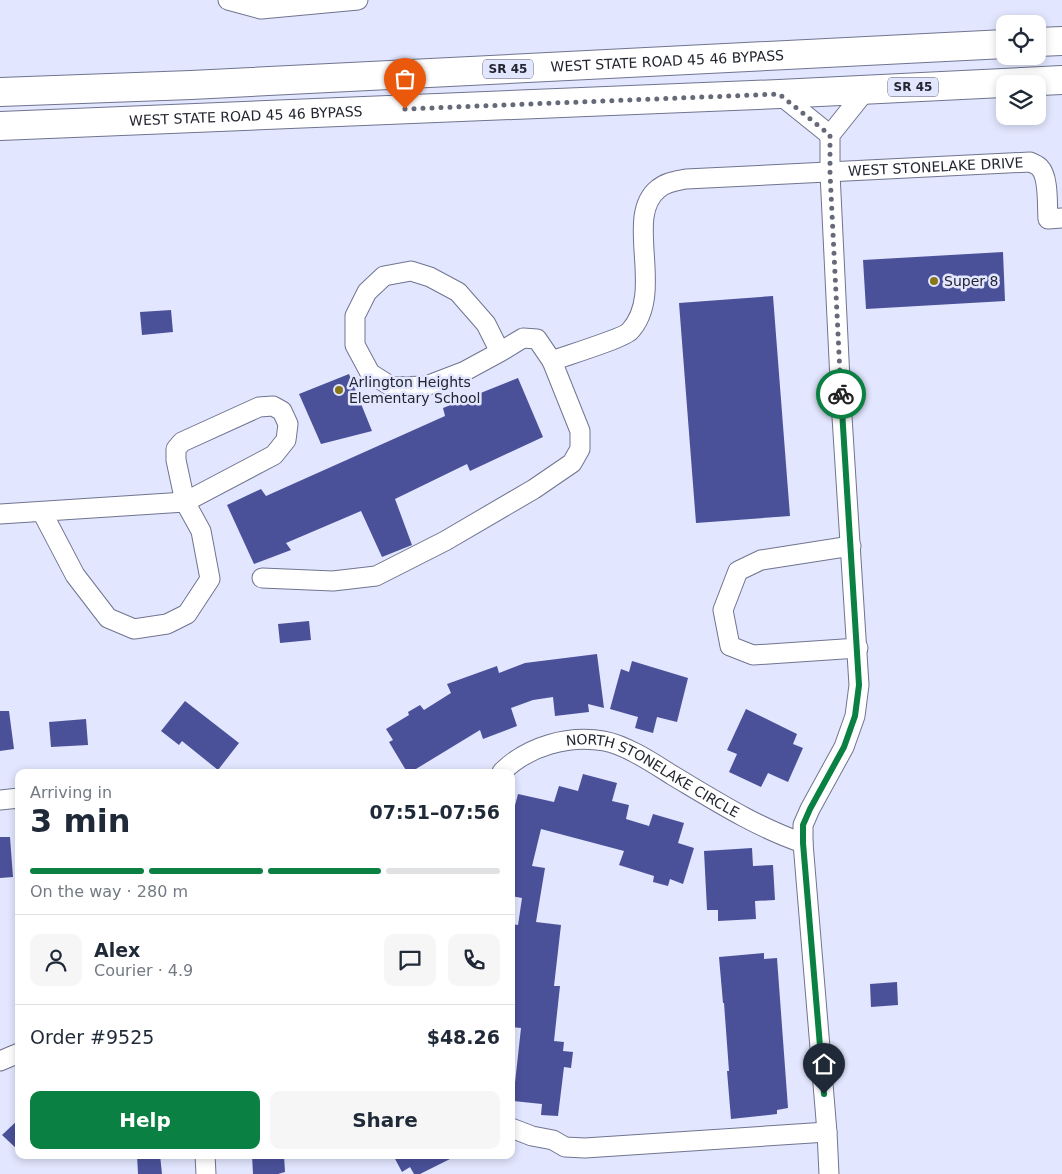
<!DOCTYPE html>
<html lang="en">
<head>
<meta charset="utf-8">
<style>
  :root { --surface:#fff; --page:#f6f6f7; --text:#1f2937; --muted:#747a83; --line:#e0e1e3; --accent:#0b8043 }
  body { margin:0; font-family:"DejaVu Sans",sans-serif; background:var(--page); color:var(--text); height:100vh; display:flex; flex-direction:column; font-size:19px; white-space:nowrap }
  * { box-sizing:border-box; margin:0 }
  p { font-size:16px; color:var(--muted) }
  .icon { flex:none; width:28px; height:28px; fill:none; stroke:currentColor; stroke-width:2; stroke-linecap:round; stroke-linejoin:round }
  .map { position:relative; flex:1; overflow:hidden }
  .side { position:absolute; left:15px; top:769px; width:500px; height:390px; display:flex; flex-direction:column; background:var(--surface); border-radius:10px; box-shadow:0 2px 8px #0003 }
  .side>* { flex:none }
  .fabs { position:absolute; left:996px; top:15px; display:grid; gap:10px }
  .fabs a { display:grid; place-items:center; width:50px; height:50px; border-radius:10px; background:var(--surface); box-shadow:0 2px 8px #0003; font-size:25px }
  .pin { position:absolute; display:grid; place-items:center; width:42px; height:42px; color:#fff; margin:-51px -21px; border-radius:50% 50% 50% 0; rotate:-45deg; box-shadow:0 0 5px #0007 }
  .pin .icon { rotate:45deg }
  .courier { position:absolute; display:grid; place-items:center; width:50px; height:50px; margin:-25px; border:4px solid #0b8043; border-radius:50%; background:#fff; color:#222; box-shadow:0 1px 6px #0007 }
  .overview em { font-style:normal; font-weight:600 }
  .overview div { display:flex; flex-direction:column-reverse }
  .overview { display:flex; align-items:center; justify-content:space-between; height:85px; padding:0 15px }
  h1 { font-size:32px; font-weight:600; line-height:38px }
  .bar { display:grid; grid-template-columns:repeat(4,1fr); gap:8px 5px; align-content:center; height:60px; padding:0 15px }
  .bar i { height:6px; border-radius:4px; background:var(--line) }
  .bar .current { background:var(--accent) }
  .bar p { grid-column:span 4 }
  .line { display:flex; align-items:center; gap:12px; padding:0 15px; border-top:1px solid var(--line) }
  .line div { flex:1 }
  .round { display:grid; place-items:center; flex:none; width:52px; height:52px; border-radius:10px; background:var(--page) }
  .button { display:flex; gap:10px; margin-top:auto; padding:10px 15px }
  .button a { flex:1; height:58px; border-radius:10px; background:var(--accent); color:#fff; font-size:20px; font-weight:600; line-height:58px; text-align:center }
  .button a+a { background:var(--page); color:var(--text) }
  .map>svg:first-child { display:block }
</style>
</head>
<body>
<div class="map">
<svg width="1062" height="1174" viewBox="0 0 1062 1174">
  <rect width="100%" height="100%" fill="#e2e6fe"/>
  <path fill="#4b5199" d="M 1003,252 L 1005,301 L 866,309 L 863,260 Z
    M 773,296 L 790,516 L 696,523 L 679,303 Z
    M 171,310 L 173,332 L 142,335 L 140,312 Z
    M 349,374 L 372,431 L 321,444 L 299,394 Z
    M 518,378 L 543,437 L 470,471 L 467,464 L 395,499 L 412,545 L 382,557 L 361,511 L 286,543 L 291,550 L 254,564 L 227,505 L 261,489 L 266,496 L 445,416 L 443,408 Z
    M 309,621 L 311,640 L 280,643 L 278,624 Z
    M 597,654 L 604,708 L 588,704 L 589,712 L 555,716 L 553,697 L 533,700 L 511,708 L 517,726 L 483,739 L 480,730 L 411,772 L 407,772 L 389,742 L 393,740 L 386,729 L 409,715 L 408,712 L 420,705 L 424,710 L 451,693 L 447,684 L 497,666 L 499,673 L 525,663 Z
    M 632,661 L 688,678 L 677,722 L 657,717 L 653,733 L 635,728 L 638,717 L 610,709 L 621,669 L 629,672 Z
    M 185,701 L 239,743 L 218,770 L 182,741 L 179,745 L 161,731 Z
    M 746,709 L 797,734 L 793,744 L 803,748 L 788,782 L 768,773 L 761,787 L 729,772 L 737,754 L 727,750 Z
    M 0,711 L 9,711 L 14,749 L 0,751 Z
    M 86,719 L 88,745 L 51,747 L 49,722 Z
    M 583,774 L 617,783 L 612,801 L 629,805 L 626,819 L 649,826 L 653,814 L 684,823 L 678,843 L 694,848 L 683,884 L 670,879 L 668,886 L 653,882 L 654,876 L 619,865 L 624,851 L 541,829 L 532,866 L 545,868 L 536,922 L 561,925 L 554,986 L 560,986 L 554,1041 L 564,1042 L 563,1051 L 573,1052 L 571,1068 L 564,1067 L 558,1116 L 541,1115 L 542,1104 L 513,1101 L 521,1028 L 511,1027 L 511,924 L 518,925 L 522,898 L 511,896 L 511,850 L 515,837 L 511,836 L 511,820 L 518,794 L 554,802 L 559,786 L 578,791 Z
    M 0,837 L 10,837 L 13,877 L 0,878 Z
    M 752,848 L 753,866 L 773,865 L 775,900 L 755,901 L 756,919 L 718,921 L 718,910 L 707,910 L 704,851 Z
    M 764,953 L 764,959 L 777,958 L 788,1108 L 777,1110 L 777,1114 L 731,1119 L 727,1071 L 729,1071 L 724,1003 L 723,1003 L 719,957 Z
    M 897,982 L 898,1005 L 871,1007 L 870,984 Z
    M 19,1119 L 19,1151 L 2,1135 Z
    M 137,1155 L 160,1155 L 162,1174 L 138,1174 Z
    M 252,1155 L 284,1155 L 285,1172 L 278,1174 L 253,1174 Z
    M 393,1155 L 458,1155 L 420,1174 L 414,1174 L 410,1167 L 402,1172 Z"/>
  <g fill="none" stroke-linecap="round" stroke-linejoin="round">
    <g stroke="#70748f" stroke-width="21">
      <g id="minor">
        <path d="M 228,0 L 261,9 L 358,0"/>
        <path d="M 779,94 L 830,135"/>
        <path d="M 500,352 L 486,324 L 458,292 L 430,277 L 411,271 L 384,276 L 367,292 L 355,316 L 355,345 L 370,373 L 392,387 L 426,386 L 465,371 L 500,352 L 523,338 L 537,339 L 552,361"/>
        <path d="M 273,406 L 282,411 L 288,424 L 286,440 L 274,455 L 185,502 L 176,460 L 176,449 L 182,442 L 259,407 Z"/>
        <path d="M 0,514 L 185,502 L 201,531 L 210,579 L 187,614 L 167,624 L 134,629 L 108,618 L 75,575 L 42,512"/>
        <path d="M 851,546 L 761,560 L 738,571 L 723,610 L 730,646 L 753,655 L 858,648"/>
        <path id="s1" d="M 262,578 L 333,581 L 376,576 L 445,541 L 534,489 L 572,463 L 580,449 L 580,431 L 552,361 C 565,356 624,338 630,331 C 666,292 623,217 658,189 C 666,182 676,181 686,179 L 1030,162 C 1034,164 1038,165 1040,168 C 1049,177 1047,206 1048,219 L 1062,218"/>
        <path id="s2" d="M 502,772 C 528,746 568,735 604,741 C 626,745 653,763 672,775 C 714,800 756,827 803,843"/>
        <path d="M 0,800 L 19,798"/>
        <path d="M 0,1061 L 19,1053"/>
        <path d="M 511,1128 L 532,1136 L 553,1140 L 565,1147 L 585,1148 L 827,1132"/>
        <path d="M 205,1155 L 206,1174"/>
        <path d="M 829,1174 L 827,1132 L 803,843 L 803,825 L 810,809 L 844,747 L 855,716 L 859,685 L 841,401 L 830,173 L 830,135 L 866,90"/>
      </g>
    </g>
    <g stroke="#70748f" stroke-width="30">
      <g id="highway">
        <path d="M 1038,42 L 1062,41"/>
        <path id="s3" d="M 0,92 L 191,85 L 1005,44"/>
        <path id="s4" d="M 0,126 L 779,94 L 1062,80"/>
      </g>
    </g>
    <use href="#minor" stroke="#fff" stroke-width="19"/>
    <use href="#highway" stroke="#fff" stroke-width="28"/>
  </g>
  <g fill="none" stroke-linecap="round" stroke-linejoin="round">
    <path stroke="#666978" stroke-width="5" stroke-dasharray="0 9" d="M 405,109 L 779,94 L 830,135 L 830,173 L 841,394"/>
    <path stroke="#0b8043" stroke-width="6" d="M 824,1094 L 803,843 L 803,825 L 810,809 L 844,747 L 855,716 L 859,685 L 841,394"/>
  </g>
  <g fill="#887619" stroke="#e2e6fe" stroke-width="2">
    <circle cx="934" cy="281" r="5"/>
    <circle cx="339" cy="390" r="5"/>
  </g>
  <g text-anchor="middle" stroke-width="5" stroke-linejoin="round" paint-order="stroke">
    <g fill="#e2e6fe" stroke="#5c5f6e" stroke-width="1">
      <rect x="483" y="59.5" width="50" height="19" rx="4"/>
      <rect x="888" y="77.5" width="50" height="19" rx="4"/>
    </g>
    <g font-size="12" font-weight="bold" fill="#232530">
      <text x="508" y="73">SR 45</text>
      <text x="913" y="91">SR 45</text>
    </g>
    <g font-size="14" fill="#232530" stroke="#e2e6fe">
      <text dy="5" stroke="none"><textPath href="#s3" startOffset="668">WEST STATE ROAD 45 46 BYPASS</textPath></text>
      <text dy="5" stroke="none"><textPath href="#s4" startOffset="246">WEST STATE ROAD 45 46 BYPASS</textPath></text>
      <text dy="5" stroke="none"><textPath href="#s1" startOffset="964">WEST STONELAKE DRIVE</textPath></text>
      <text dy="5" stroke="none"><textPath href="#s2" startOffset="168">NORTH STONELAKE CIRCLE</textPath></text>
    </g>
    <g font-size="14" fill="#232530" stroke="#e2e6fe" text-anchor="start">
      <text x="944" y="286">Super 8</text>
      <text x="349" y="387">Arlington Heights<tspan x="349" dy="16">Elementary School</tspan></text>
    </g>
  </g>
</svg>
<div class="fabs">
<a><svg class="icon" aria-label="locate" viewBox="0 0 24 24"><circle cx="12" cy="12" r="6"/><path d="M12 2v4M12 18v4M2 12h4M18 12h4"/></svg></a>
<a><svg class="icon" aria-label="layers" viewBox="0 0 24 24"><path d="M12 4l9 5-9 5-9-5zM3 14l9 5 9-5"/></svg></a>
</div>
<div class="pin" style="left:405px;top:109px;background:#ea580c"><svg class="icon" aria-label="bag" viewBox="0 0 24 24"><path d="M5 8h14l-1 12H6zM9 8a3 3 0 0 1 6 0"/></svg></div>
<div class="pin" style="left:824px;top:1094px;background:#1f2937"><svg class="icon" aria-label="home" viewBox="0 0 24 24"><path d="M3 11l9-7 9 7M6 9v11h12V9"/></svg></div>
<div class="courier" style="left:841px;top:394px"><svg class="icon" aria-label="bike" viewBox="0 0 24 24"><circle cx="6" cy="16" r="4"/><circle cx="18" cy="16" r="4"/><path d="M6 16l4-8h5l3 8M10 8l3 8H6M13 5h3"/></svg></div>
<section class="side">
<div class="overview"><div><h1>3 min</h1><p>Arriving in</p></div><em>07:51–07:56</em></div>
<div class="bar"><i class="current"></i><i class="current"></i><i class="current"></i><i></i><p>On the way · 280 m</p></div>
<div class="line" style="height:90px"><a class="round"><svg class="icon" aria-label="person" viewBox="0 0 24 24"><circle cx="12" cy="8" r="4"/><path d="M4 21q1-7 8-7t8 7"/></svg></a><div><b>Alex</b><p>Courier · 4.9</p></div><a class="round"><svg class="icon" aria-label="chat" viewBox="0 0 24 24"><path d="M4 5h16v11H9l-5 4z"/></svg></a><a class="round"><svg class="icon" aria-label="phone" viewBox="0 0 24 24"><path d="M5 4h4l2 5-3 2q2 4 5 5l2-3 5 2v4C11 20 4 13 5 4z"/></svg></a></div>
<div class="line" style="height:65px"><div>Order #9525</div><b>$48.26</b></div>
<div class="button"><a>Help</a><a>Share</a></div>
</section>
</div>
</body>
</html>
